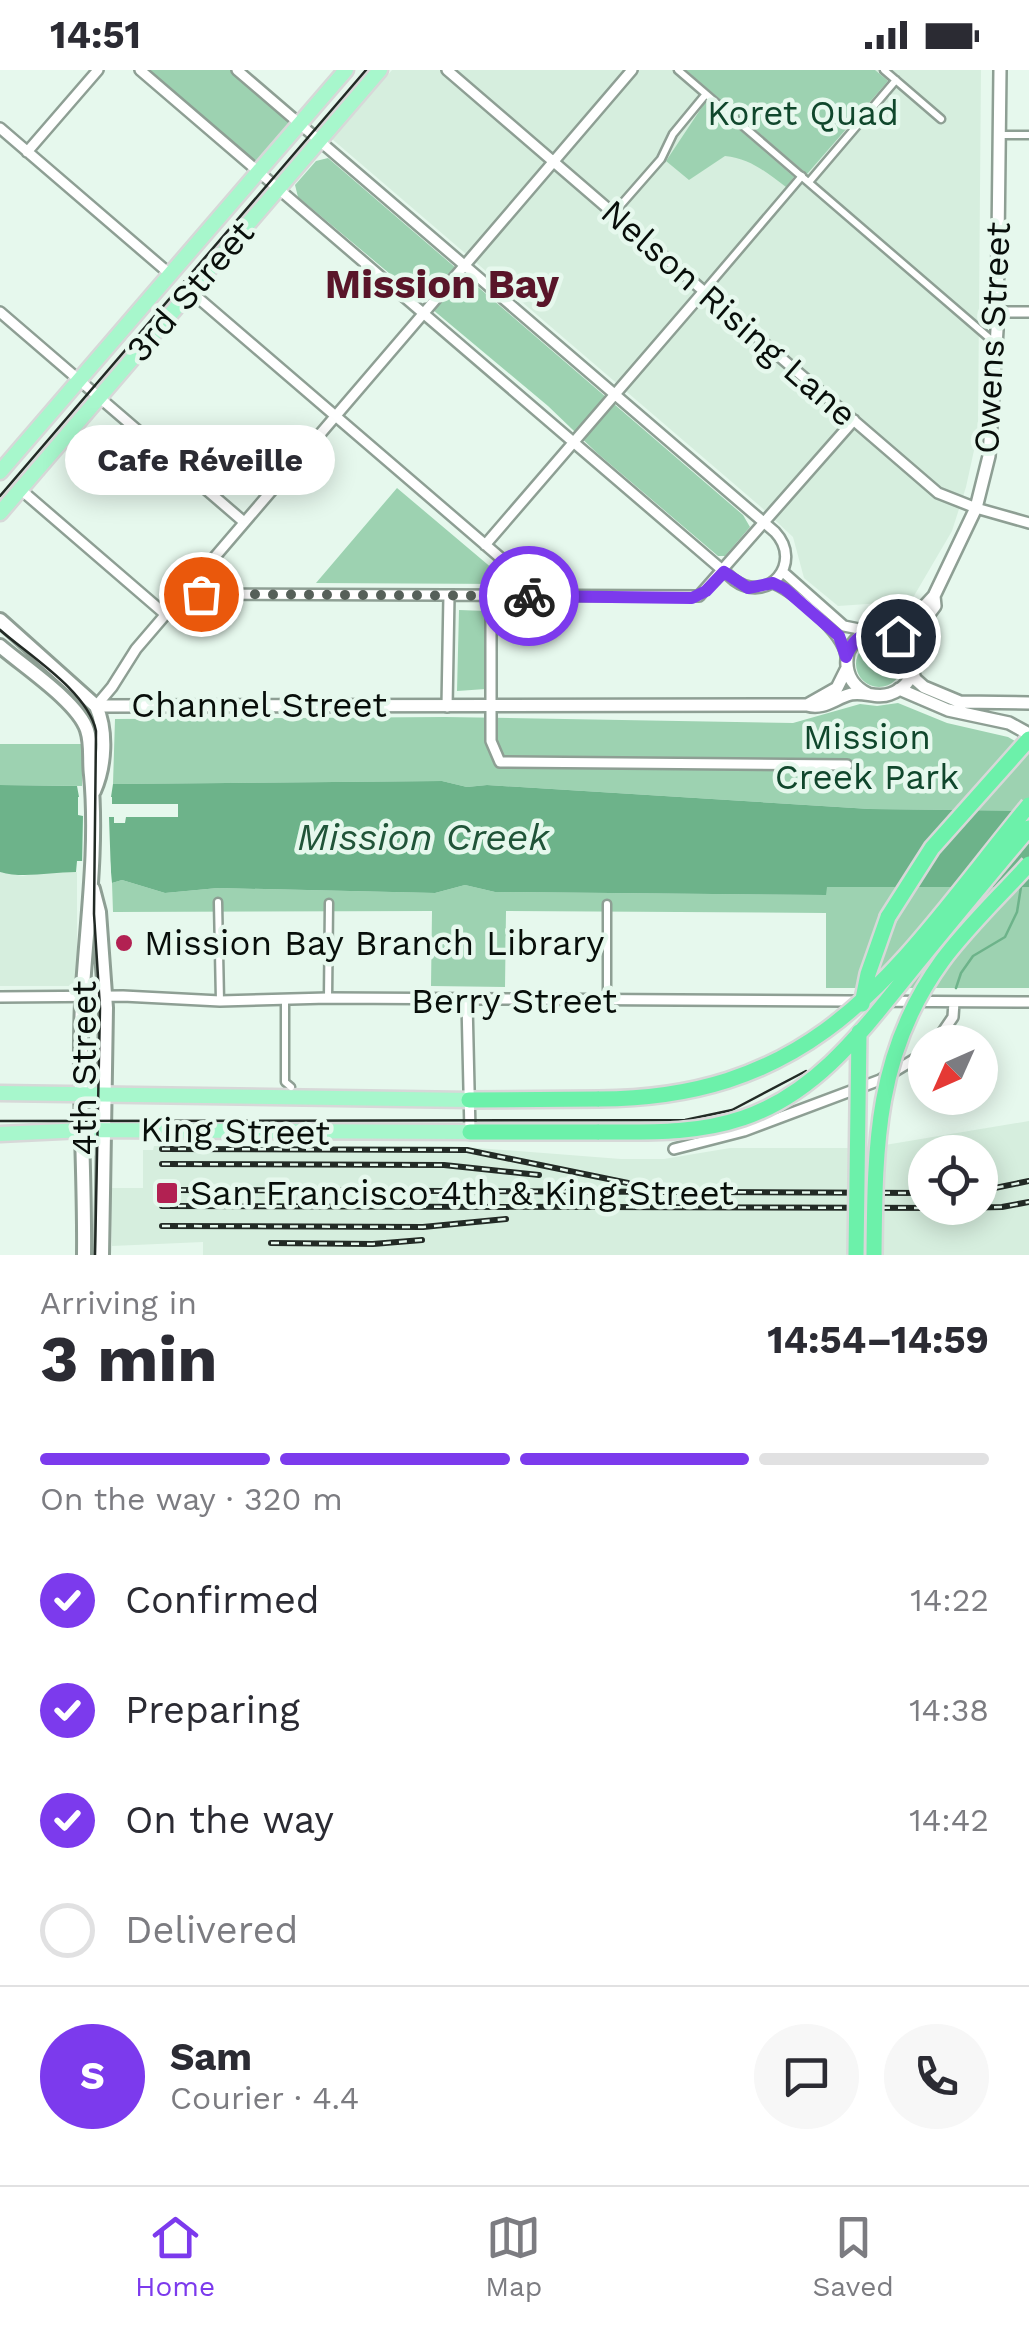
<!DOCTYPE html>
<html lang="en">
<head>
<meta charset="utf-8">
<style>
  :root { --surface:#fff; --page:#f7f7f7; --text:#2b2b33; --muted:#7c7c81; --line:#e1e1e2; --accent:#7c3aed }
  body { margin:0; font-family:"Work Sans",sans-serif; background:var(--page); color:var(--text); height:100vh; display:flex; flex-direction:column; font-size:38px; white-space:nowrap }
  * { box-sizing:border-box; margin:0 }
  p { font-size:32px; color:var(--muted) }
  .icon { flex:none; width:55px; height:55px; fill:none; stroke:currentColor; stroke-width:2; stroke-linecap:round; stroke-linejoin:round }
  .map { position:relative; height:1185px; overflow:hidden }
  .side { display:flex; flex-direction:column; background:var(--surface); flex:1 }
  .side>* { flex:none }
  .needle { width:65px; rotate:225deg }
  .controls { position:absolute; left:908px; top:955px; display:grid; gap:20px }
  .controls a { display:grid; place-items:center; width:90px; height:90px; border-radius:50%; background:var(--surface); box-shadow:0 5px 25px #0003; font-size:50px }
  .pin { position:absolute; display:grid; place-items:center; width:85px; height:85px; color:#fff; margin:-42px; border:5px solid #fff; border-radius:50%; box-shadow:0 2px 10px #0007 }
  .courier { position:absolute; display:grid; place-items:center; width:100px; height:100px; margin:-50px; border:8px solid #7c3aed; border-radius:50%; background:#fff; color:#222; box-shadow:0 2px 12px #0007 }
  .bubble { position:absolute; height:70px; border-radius:35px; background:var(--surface); box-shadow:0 5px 25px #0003; font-size:32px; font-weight:700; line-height:70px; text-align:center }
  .head em { font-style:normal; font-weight:700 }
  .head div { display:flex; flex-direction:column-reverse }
  .head { display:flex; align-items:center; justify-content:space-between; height:170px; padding:0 40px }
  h1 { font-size:65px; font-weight:700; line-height:75px }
  .bar { display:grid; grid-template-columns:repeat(4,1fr); gap:15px 10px; align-content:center; height:120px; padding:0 40px }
  .bar i { height:12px; border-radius:8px; background:var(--line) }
  .bar .on { background:var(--accent) }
  .bar p { grid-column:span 4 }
  .line { display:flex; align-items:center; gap:25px; padding:0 40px; border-top:2px solid var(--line) }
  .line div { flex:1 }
  .round { display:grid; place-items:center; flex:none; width:105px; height:105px; border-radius:52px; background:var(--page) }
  ol { padding:0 40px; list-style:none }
  li { display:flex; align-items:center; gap:30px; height:110px }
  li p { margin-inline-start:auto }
  li .icon { padding:10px; border-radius:50%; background:var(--accent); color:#fff; stroke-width:4 }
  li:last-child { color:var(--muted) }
  li i { width:55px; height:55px; border:5px solid var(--line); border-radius:50% }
  .status { display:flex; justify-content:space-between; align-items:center; height:70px; padding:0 50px; background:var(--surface); direction:ltr }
  .status svg { height:28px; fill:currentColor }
  .tabs { display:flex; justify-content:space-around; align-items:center; height:140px; border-top:2px solid var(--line); background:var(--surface); font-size:28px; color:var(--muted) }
  .tabs a { display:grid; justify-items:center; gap:5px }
  .tabs .on { color:var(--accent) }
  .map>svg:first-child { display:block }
</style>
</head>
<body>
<div class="status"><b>14:51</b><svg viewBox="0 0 49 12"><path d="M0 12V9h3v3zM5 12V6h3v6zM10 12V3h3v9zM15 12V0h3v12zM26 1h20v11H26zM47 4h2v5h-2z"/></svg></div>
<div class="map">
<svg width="1029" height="1185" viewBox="0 0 1029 1185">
  <rect width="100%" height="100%" fill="#e6f8ed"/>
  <path fill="#d6eede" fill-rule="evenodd" d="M 392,0 L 981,0 L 978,362 L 966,417 L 952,461 L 911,531 L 838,536 L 804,508 L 793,467 L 761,437 L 332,69 Z
    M 0,802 L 23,806 L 42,802 L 77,802 L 77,916 L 0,916 Z
    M 1029,1051 L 1029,1185 L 203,1185 L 203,1172 L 112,1176 L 111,1118 L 143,1118 L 143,1080 L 153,1080 L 154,1076 L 451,1076 L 621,1089 L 664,1089 L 730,1078 L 867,1078 ZM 925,1082 L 980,1082 L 980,1138 L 925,1138 Z"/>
  <path fill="#9dd2b1" d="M 148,0 L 230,0 L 293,54 L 258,95 Z
    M 686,0 L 875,0 L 888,11 L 807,104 Z
    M 706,31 L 794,107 L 786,117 C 766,102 751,89 725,86 L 689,110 L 666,91 Z
    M 328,88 L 743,445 L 750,457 L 725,486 L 718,486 L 597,383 L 548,336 L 298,127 L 295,115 L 316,91 Z
    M 397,418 L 506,510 L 504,514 L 316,513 Z
    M 459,540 L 487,541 L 486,619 L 457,621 Z
    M856 594a23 23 0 1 1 46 0a23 23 0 1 1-46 0Z
    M 898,633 L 947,653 L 1008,667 L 1029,679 L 1029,741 L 870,739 L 487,715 L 467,717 L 442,711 L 113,714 L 115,649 L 445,647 L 793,653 L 860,634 L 877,636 Z
    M 0,674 L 82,674 L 82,716 L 0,715 Z
    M 122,810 L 165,823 L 218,818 L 435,823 L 465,815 L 495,822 L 825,825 L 826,817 L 1029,817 L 1029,918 L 826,918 L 826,843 L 506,841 L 505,917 L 431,916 L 432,841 L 113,842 L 112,813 Z"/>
  <path fill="#6db38a" d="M 442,711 L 467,717 L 487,715 L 870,739 L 1029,741 L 1029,817 L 827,817 L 826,825 L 495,822 L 465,815 L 435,823 L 218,818 L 165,823 L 122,810 L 112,813 L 110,791 L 77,791 L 76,802 C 50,802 24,809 0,802 L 0,715 L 77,716 L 79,727 L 111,727 L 113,714 Z"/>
  <path fill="#e6f8ed" d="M 78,727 L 112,727 L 112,734 L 178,734 L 178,747 L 126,747 L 125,753 L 114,753 L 114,747 L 109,747 L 111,805 L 106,805 L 106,796 L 82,796 L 83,746 L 78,745 Z"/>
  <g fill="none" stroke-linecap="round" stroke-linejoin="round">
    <path stroke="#6db38a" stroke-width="2.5" d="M 956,918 L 961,903 L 973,886 L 1005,867 L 1017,842 L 1021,817"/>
    <g stroke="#8e9f94" stroke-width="11">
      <path id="pedestrian" d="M 678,0 L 995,273
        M 884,0 L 941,49
        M 999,65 L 1029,65
        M 809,112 L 896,10
        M 619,137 L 661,89 L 673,64 L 706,24
        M 704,221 L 802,106
        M 218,832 L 220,931
        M 607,834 L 607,930
        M 328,928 L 329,833
        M 285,931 L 285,1012 L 291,1017"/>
    </g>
    <g stroke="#8e9f94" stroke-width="14">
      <path id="minor" d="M 140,0 L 734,510 C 768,535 804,493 775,462 L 237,0
        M 447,0 L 938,423 L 976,438 L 1029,453
        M 0,58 L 171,205
        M 27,82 L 98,0
        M 190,221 L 531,514 L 533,526
        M 0,242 L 244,452
        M 997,242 L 1029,242
        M 20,419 L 165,544
        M 485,475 L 704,221
        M 783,502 L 844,556 L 869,561
        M 773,513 C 795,522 843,563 846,586
        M 190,515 L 201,524 L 699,526 L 854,350
        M 491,526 L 491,671 L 500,692 L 847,695
        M 96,636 L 112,617 L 136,579 L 632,0
        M 447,637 L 449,525
        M 0,927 L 123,926 L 220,931 L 328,928 L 1029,932
        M 467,932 L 470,1062
        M 936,972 L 953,947 L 954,932
        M 674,1079 L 744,1061 L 880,1010 L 925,983"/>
    </g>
    <g stroke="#8e9f94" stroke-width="16">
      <path id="tertiary" d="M 892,563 L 906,556 L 934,526
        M 910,582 L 910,569 L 935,536 L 934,526 L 976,438 L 989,386 L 997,260 L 1000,0
        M 912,600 L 915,609 L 924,617 L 960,632 L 1029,633
        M 899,619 L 948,640 L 1009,653 L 1029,664
        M 807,635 L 837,618 L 846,600
        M 96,636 L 807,635 C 824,640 835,628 851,624 C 864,621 877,629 890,624 C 947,604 880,520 848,582 C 844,601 850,615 868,624"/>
    </g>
    <g stroke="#8e9f94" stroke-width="18">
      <path id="secondary" d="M 0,550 L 96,636 C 107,661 105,696 94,721
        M 0,576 C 23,596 78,632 87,660 C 92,675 89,690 91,705 C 98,781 86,858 82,933 C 78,1017 85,1101 84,1185
        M 93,819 L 99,842 L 106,938 L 102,1185"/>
    </g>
    <g stroke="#d7d8d8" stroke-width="19">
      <path id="primary" d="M 0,402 L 346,0
        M 0,443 L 380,0
        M 0,1023 L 469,1030
        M 0,1064 L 83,1060 L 470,1062"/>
    </g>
    <g stroke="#d7d8d8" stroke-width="20">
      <path id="motorway" d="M 888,847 L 932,778 L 1029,669
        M 469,1030 L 599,1029
        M 470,1062 L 599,1062"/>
    </g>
    <use href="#pedestrian" stroke="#fff" stroke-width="6"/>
    <use href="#minor" stroke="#fff" stroke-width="9"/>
    <use href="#tertiary" stroke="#fff" stroke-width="11"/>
    <use href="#secondary" stroke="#fff" stroke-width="12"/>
    <use href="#primary" stroke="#a7f7cc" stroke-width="14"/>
    <use href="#motorway" stroke="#6cf1aa" stroke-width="15"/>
    <path stroke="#222a25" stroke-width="2.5" d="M 0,426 L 366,0
      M 0,560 C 30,586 88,622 96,661 L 94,844 L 100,938 L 95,1185
      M 0,1051 L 685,1050 L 732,1040 L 806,1001"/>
    <g stroke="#222a25" stroke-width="6">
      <path id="rail" d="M 162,1079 L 467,1080 L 628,1113
        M 162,1094 L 444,1095 L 539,1105
        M 162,1120 L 925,1123
        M 980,1121 L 1029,1111
        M 162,1136 L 956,1138 L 1002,1137 L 1029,1132
        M 162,1156 L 423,1157 L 506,1149
        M 271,1173 L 373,1174 L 422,1170"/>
    </g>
    <use href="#rail" stroke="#e6f8ed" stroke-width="2.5" stroke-dasharray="8" stroke-linecap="butt"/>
    <g stroke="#d7d8d8" stroke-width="20" stroke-linecap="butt">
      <path id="motorway-bridge" d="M 862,934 L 868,904 L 888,847
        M 599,1029 C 826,1028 900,892 1029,735
        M 599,1062 C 648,1062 696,1064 743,1048 C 823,1021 870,950 922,887 C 957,844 993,801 1029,758
        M 856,1185 L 859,962
        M 874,1185 C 875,1077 875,983 942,891 C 968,856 1000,826 1029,794"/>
    </g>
    <use href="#motorway-bridge" stroke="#6cf1aa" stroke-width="15"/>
  </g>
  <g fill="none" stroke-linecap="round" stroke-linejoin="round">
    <path stroke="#566059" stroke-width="10" stroke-dasharray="0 18" d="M 201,524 L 529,526"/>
    <path stroke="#7c3aed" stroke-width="12" d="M 529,526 L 692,528 L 706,521 L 724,502 L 748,518 L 773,513 L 785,519 L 839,566 L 846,587 C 855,563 875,555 898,566"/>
  </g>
  <g fill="#b22152" stroke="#e6f8ed" stroke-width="4">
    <circle cx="124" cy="873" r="10"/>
    <rect x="155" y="1111" width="24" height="24" rx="5"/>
  </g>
  <g text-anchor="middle" stroke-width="9" stroke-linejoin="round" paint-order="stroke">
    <g font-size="35" fill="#10472c" stroke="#e6f8ed">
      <text x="803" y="55">Koret Quad</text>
      <text x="867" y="679">Mission<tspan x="867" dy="40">Creek Park</tspan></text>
    </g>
    <g font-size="35" fill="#080e0a" stroke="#e6f8ed">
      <text transform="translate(190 221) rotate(-49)" y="12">3rd Street</text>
      <text transform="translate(729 243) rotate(41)" y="12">Nelson Rising Lane</text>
      <text transform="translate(992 268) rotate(-87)" y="12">Owens Street</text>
      <text x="259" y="647">Channel Street</text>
      <text x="514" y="943">Berry Street</text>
      <text transform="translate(84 998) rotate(-90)" y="12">4th Street</text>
      <text transform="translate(235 1061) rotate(1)" y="12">King Street</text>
    </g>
    <g font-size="35" fill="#080e0a" stroke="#e6f8ed" text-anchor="start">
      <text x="144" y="885">Mission Bay Branch Library</text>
      <text x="190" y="1135">San Francisco 4th &amp; King Street</text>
    </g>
    <g font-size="38" font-style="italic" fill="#205438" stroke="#e6f8ed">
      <text x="423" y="780">Mission Creek</text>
    </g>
    <g font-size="40" font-weight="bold" fill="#591529" stroke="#e6f8ed">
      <text x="442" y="228">Mission Bay</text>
    </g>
  </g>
</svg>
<div class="controls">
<a><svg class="needle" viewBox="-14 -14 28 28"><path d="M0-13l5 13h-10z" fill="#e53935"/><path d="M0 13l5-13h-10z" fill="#7c7c81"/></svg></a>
<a><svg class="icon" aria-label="locate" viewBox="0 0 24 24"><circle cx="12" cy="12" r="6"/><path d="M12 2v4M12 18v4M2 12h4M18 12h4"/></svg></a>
</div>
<div class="pin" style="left:201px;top:524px;background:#ea580c"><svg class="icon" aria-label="bag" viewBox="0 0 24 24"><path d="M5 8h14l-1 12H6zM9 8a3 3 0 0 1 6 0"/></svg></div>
<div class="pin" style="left:898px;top:566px;background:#1f2937"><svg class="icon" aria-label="home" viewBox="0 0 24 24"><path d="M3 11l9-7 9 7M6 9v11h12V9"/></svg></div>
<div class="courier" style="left:529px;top:526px"><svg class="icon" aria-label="bike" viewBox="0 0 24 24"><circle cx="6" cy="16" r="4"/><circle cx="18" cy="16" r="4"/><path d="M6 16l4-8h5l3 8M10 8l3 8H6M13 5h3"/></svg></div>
<div class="bubble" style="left:65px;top:355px;width:270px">Cafe Réveille</div>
</div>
<section class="side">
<div class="head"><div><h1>3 min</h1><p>Arriving in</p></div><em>14:54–14:59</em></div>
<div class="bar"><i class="on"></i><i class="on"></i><i class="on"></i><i></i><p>On the way · 320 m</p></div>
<ol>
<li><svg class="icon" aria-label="check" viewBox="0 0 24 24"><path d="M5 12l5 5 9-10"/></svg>Confirmed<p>14:22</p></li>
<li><svg class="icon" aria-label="check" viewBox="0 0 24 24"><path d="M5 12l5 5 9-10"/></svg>Preparing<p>14:38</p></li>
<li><svg class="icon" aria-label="check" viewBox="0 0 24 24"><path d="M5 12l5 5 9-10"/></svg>On the way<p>14:42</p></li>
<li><i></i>Delivered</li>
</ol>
<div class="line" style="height:180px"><b class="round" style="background:var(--accent);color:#fff">S</b><div><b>Sam</b><p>Courier · 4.4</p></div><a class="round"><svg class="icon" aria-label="chat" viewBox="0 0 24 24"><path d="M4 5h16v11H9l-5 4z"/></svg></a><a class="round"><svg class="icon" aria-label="phone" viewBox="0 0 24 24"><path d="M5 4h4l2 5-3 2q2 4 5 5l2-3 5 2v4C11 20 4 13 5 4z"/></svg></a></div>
</section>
<nav class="tabs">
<a class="on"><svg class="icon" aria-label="home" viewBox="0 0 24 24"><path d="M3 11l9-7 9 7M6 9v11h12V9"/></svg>Home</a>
<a><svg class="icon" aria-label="map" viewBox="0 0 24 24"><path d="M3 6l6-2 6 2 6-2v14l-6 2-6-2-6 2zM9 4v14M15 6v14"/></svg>Map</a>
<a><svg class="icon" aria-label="saved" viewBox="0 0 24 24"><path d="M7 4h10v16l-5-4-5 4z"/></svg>Saved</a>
</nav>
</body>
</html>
